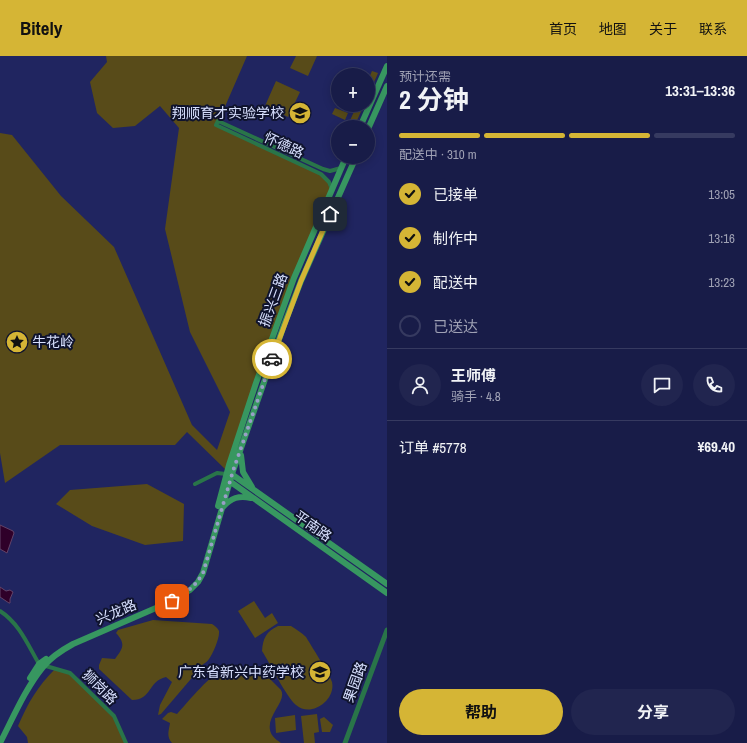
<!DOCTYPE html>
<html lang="zh">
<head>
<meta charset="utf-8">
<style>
  :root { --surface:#181c48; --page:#21254f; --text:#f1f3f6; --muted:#9fa1b4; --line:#363a60; --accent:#d5b535 }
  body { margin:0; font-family:"Archivo Narrow","Noto Sans SC",sans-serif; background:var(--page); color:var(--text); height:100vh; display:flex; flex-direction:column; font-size:15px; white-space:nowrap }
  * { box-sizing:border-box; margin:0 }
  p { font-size:13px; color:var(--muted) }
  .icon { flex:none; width:22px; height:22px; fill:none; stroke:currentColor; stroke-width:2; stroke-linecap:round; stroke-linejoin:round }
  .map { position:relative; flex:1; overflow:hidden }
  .side { display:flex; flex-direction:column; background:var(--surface); width:360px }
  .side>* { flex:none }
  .controls { position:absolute; left:331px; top:12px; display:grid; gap:8px }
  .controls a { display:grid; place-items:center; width:44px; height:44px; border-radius:50%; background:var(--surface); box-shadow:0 2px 10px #0003,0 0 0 1px var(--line); font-size:20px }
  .pin { position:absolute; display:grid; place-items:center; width:34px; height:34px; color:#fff; margin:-17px; border-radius:8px; box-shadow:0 2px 6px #0006 }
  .courier { position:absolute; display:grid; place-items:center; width:40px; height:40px; margin:-20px; border:3px solid #d5b535; border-radius:50%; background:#fff; color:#222; box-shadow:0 1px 5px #0007 }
  .summary em { font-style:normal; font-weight:700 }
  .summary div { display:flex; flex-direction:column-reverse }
  .summary { display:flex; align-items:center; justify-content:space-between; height:68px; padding:0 12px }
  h1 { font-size:26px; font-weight:700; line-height:30px }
  .bar { display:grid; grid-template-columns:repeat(4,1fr); gap:6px 4px; align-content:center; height:48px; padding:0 12px }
  .bar i { height:5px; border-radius:3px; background:var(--line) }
  .bar .on { background:var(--accent) }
  .bar p { grid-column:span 4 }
  .line { display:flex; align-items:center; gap:10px; padding:0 12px; border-top:1px solid var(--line) }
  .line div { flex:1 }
  .round { display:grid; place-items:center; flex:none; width:42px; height:42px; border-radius:21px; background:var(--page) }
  ol { padding:0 12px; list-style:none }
  li { display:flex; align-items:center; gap:12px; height:44px }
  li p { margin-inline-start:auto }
  li .icon { padding:4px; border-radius:50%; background:var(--accent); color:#111; stroke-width:4 }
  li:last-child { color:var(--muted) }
  li i { width:22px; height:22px; border:2px solid var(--line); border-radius:50% }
  .primary-button { display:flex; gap:8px; margin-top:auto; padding:8px 12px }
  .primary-button a { flex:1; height:46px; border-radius:24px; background:var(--accent); color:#111; font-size:16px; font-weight:700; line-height:46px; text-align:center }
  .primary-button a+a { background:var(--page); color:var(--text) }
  header { display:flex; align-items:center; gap:24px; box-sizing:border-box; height:56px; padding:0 20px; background:var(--accent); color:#111 }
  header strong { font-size:19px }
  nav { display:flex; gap:22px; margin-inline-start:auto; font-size:14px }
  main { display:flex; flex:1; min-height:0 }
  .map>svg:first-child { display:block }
</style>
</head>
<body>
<header>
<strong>Bitely</strong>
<nav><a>首页</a><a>地图</a><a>关于</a><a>联系</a></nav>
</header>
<main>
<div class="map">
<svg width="387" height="687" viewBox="0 0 387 687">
  <rect width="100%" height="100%" fill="#202560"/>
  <path fill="#584b19" d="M 106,0 L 247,0 L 217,69 L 321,118 L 331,130 L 292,229 L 227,415 L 187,376 L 175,389 L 60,389 L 5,427 L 0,397 L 0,77 L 12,79 L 61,140 L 114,191 L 192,369 L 217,394 L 230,356 L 190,276 L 165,173 L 179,72 L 160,50 L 135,70 L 113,72 L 97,57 L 90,26 L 107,6 Z
    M 296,0 L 317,0 L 308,20 L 290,12 Z
    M 372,15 L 378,17 L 368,40 L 368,24 Z
    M 276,25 L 300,36 L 288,61 L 265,50 Z
    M 357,49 L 364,49 L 354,71 L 347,71 Z
    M 335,52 L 348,57 L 345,64 L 332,58 Z
    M 147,428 L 184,448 L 183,485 L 145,489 L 92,470 L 56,448 L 70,434 Z
    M 254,545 L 265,562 L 272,557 L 278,567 L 255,582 L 238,555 Z
    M 153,564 L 212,568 C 215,570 218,572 219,575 C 220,581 213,598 209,603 C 205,609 199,608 196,617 L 161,658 L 158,659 L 160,649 L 172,626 L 166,621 C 148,625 152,644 132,644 L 99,613 L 99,609 L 102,602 L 115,603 C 123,592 126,588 116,577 L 118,574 Z
    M 278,570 L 291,570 C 296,573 302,577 306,581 C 309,586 331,621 332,626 C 336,644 311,662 296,649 C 285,639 271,609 262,595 C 263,582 266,576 278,570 Z
    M 227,611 L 260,620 L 265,618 L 281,634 C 288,646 262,662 272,679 C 274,682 278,685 281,687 L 172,687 C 166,681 169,674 170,667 L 162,663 L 168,657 L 171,656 L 177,658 C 188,646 212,616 227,611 Z
    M 55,613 L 70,617 L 114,660 L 126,687 L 28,687 L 27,681 L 18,670 C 28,647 37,631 55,613 Z
    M 317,658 L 319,676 L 314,677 L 315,687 L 304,687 L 301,660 Z
    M 295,659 L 296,674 L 276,677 L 275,662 Z
    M 324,661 L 333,669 L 330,676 L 322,676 L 320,663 Z"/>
  <path fill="#2f0029" stroke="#624369" d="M 0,469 L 13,475 L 14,477 L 7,497 L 0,493 Z
    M 0,531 L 6,535 L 10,534 L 13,536 L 10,543 L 10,547 L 9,547 L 0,541 Z"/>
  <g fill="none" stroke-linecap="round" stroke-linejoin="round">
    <path stroke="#297549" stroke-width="4" d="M 332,133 L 329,126 L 321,118 L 216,69 L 218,65 L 323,113 L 330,115 L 341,112
      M 195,428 L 217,417 L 226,418
      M 0,555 C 19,567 28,589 39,608 L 70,617 L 114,660 L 126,687"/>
    <path stroke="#297549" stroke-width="5" d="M 345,687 L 387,574"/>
    <path stroke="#379760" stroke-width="6" d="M 360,71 L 387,10
      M 368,73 L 387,30
      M 241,399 L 243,416 L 252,431
      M 230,417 L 387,528
      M 228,424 L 387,537
      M 218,450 L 229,409 L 256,327 L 294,222 L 346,101
      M 223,451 C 231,442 239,439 251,442
      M 30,622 L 39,608 L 46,603
      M 0,687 C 13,662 25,633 43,611 C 51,601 62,594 73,588 L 172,545 L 190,534 L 198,526 L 203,517 L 233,415 L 284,269 L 301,225 L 356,101"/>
  </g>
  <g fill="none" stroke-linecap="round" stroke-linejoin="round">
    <path stroke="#989fc7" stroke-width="4" stroke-dasharray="0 7.2" d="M 172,545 C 186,537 195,531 203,517 L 233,415 L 272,303"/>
    <path stroke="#d5b535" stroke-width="5" d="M 272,303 L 301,225 L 330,158"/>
  </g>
  <defs>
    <g id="school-disc" transform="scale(1.15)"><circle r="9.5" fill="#d5b535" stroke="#0f132d"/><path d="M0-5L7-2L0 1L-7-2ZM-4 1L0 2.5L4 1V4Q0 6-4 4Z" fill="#111"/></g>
    <g id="sight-disc" transform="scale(1.15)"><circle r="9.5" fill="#d5b535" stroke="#0f132d"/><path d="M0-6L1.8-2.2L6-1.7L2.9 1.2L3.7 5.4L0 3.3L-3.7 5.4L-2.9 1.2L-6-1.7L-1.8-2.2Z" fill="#111"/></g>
    <g id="university-disc" transform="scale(1.15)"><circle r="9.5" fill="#d5b535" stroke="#0f132d"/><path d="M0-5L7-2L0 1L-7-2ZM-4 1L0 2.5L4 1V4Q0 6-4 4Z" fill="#111"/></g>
  </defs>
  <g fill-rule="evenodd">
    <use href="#school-disc" x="300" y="57"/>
    <use href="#sight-disc" x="17" y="286"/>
    <use href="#university-disc" x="320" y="616"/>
  </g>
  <g text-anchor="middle" stroke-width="4" stroke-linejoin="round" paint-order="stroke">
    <g font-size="14" fill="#d8e0fe" stroke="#0f132d" text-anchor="end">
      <text x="284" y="62">翔顺育才实验学校</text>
      <text x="32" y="291" text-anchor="start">牛花岭</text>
      <text x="304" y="621">广东省新兴中药学校</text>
    </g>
    <g font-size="14" fill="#d8e0fe" stroke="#0f132d">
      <text transform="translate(284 89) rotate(25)" y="5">怀德路</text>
      <text transform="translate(273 244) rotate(-70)" y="5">振兴三路</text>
      <text transform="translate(313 470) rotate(35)" y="5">平南路</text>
      <text transform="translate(116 556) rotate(-23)" y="5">兴龙路</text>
      <text transform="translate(355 626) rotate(-70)" y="5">果园路</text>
      <text transform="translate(100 631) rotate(45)" y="5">狮岗路</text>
    </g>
  </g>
</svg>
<div class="controls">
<a>+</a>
<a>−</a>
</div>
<div class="pin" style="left:172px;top:545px;background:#ea580c"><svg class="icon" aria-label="bag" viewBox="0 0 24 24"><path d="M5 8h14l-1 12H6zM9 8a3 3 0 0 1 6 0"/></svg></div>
<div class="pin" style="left:330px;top:158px;background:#1f2937"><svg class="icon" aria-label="home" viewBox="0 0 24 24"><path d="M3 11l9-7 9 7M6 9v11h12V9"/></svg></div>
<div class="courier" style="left:272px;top:303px"><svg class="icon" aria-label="car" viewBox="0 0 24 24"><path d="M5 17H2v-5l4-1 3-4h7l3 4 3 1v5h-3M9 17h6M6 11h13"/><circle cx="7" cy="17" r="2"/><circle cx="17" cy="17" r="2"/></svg></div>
</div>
<section class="side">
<div class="summary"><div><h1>2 分钟</h1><p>预计还需</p></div><em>13:31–13:36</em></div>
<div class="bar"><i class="on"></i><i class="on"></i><i class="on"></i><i></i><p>配送中 · 310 m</p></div>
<ol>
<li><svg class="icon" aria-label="check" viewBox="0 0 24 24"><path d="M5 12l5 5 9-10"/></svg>已接单<p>13:05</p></li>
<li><svg class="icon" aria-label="check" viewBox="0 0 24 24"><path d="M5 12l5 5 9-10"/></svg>制作中<p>13:16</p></li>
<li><svg class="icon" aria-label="check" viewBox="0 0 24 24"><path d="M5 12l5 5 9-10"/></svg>配送中<p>13:23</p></li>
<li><i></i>已送达</li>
</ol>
<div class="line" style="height:72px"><a class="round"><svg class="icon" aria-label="person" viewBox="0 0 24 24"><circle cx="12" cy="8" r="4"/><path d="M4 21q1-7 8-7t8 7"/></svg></a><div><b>王师傅</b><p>骑手 · 4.8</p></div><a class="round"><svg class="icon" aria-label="chat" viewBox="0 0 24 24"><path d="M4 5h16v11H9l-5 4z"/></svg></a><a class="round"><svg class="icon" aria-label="phone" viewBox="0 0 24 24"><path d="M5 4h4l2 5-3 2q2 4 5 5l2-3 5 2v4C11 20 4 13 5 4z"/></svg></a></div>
<div class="line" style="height:52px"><div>订单 #5778</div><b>¥69.40</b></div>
<div class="primary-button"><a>帮助</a><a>分享</a></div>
</section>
</main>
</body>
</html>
